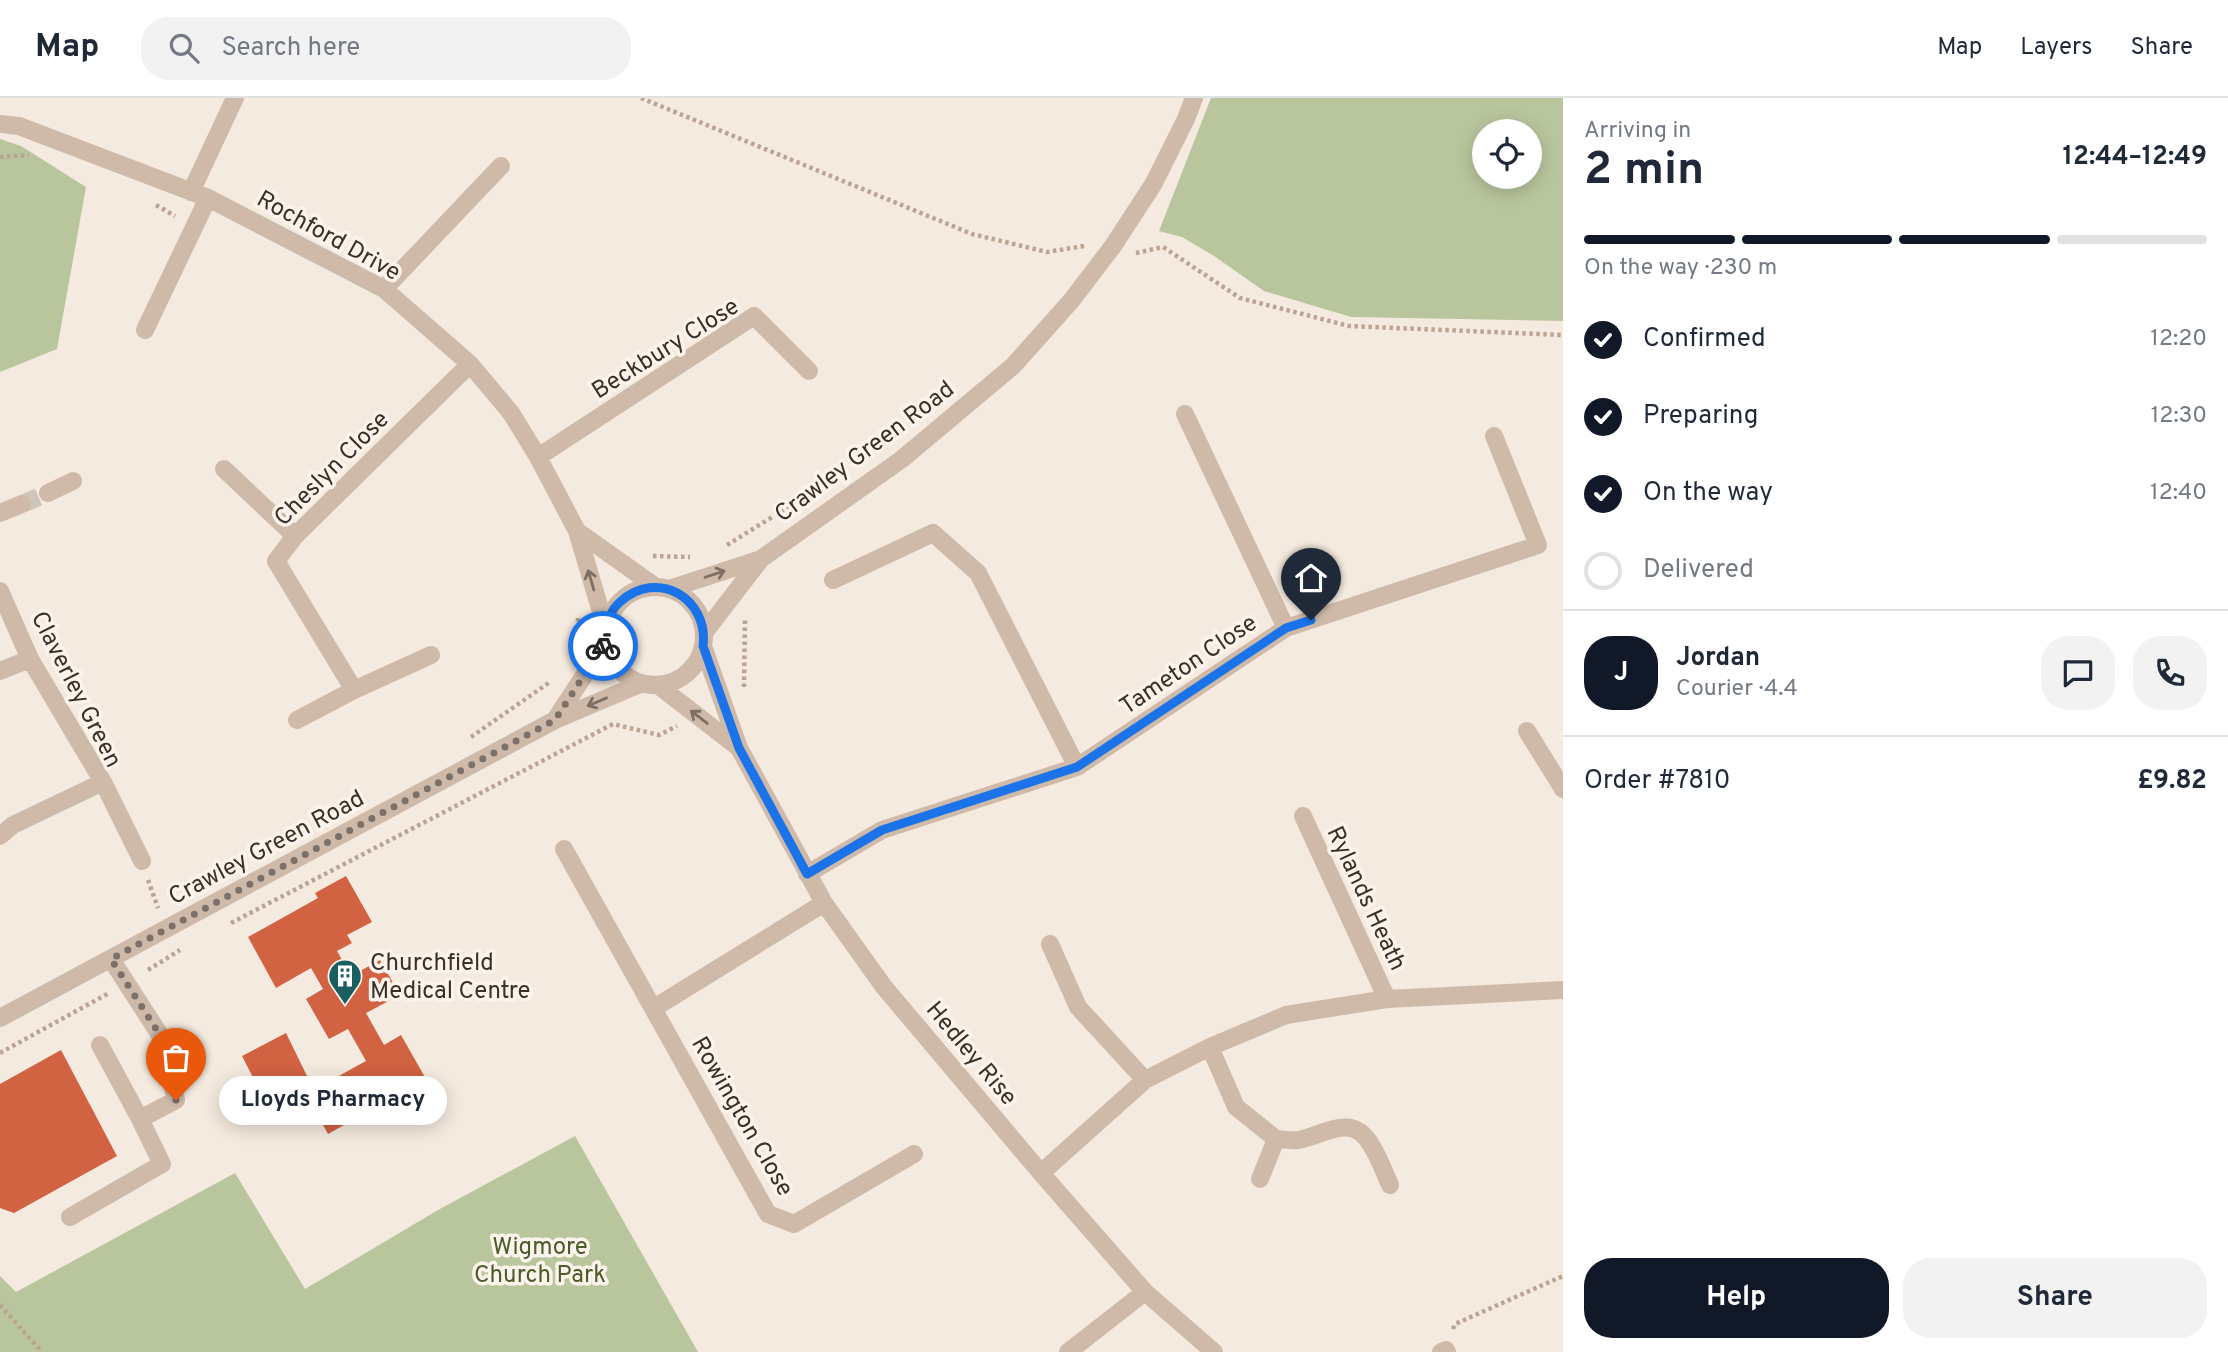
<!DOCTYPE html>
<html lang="en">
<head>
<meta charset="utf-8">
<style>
  :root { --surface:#fff; --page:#f2f2f3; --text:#1f2937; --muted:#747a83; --line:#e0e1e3; --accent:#111827 }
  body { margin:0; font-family:Overpass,sans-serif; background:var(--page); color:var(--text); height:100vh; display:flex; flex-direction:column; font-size:26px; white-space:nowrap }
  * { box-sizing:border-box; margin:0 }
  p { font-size:23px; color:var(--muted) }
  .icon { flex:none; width:38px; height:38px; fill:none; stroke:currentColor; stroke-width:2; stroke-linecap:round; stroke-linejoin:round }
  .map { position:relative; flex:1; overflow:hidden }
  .sheet { display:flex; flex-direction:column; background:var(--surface); width:665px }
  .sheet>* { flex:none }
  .tools { position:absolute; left:1472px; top:21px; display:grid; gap:14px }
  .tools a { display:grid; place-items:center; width:70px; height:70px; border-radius:50%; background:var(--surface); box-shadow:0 4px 18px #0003; font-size:35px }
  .pin { position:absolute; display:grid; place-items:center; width:60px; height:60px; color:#fff; margin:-72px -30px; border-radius:50% 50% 50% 0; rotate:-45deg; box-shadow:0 0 7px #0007 }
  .pin .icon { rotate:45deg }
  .courier { position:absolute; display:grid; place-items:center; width:70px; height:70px; margin:-35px; border:5px solid #1a73e8; border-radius:50%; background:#fff; color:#222; box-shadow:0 2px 9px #0007 }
  .bubble { position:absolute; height:49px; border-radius:24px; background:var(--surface); box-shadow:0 4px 18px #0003; font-size:23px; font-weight:700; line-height:49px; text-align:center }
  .headline em { font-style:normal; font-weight:700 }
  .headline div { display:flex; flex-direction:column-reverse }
  .headline { display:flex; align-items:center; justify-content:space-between; height:119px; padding:0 21px }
  h1 { font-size:46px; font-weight:700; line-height:52px }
  .bar { display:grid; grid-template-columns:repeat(4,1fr); gap:10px 7px; align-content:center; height:84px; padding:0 21px }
  .bar i { height:9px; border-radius:5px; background:var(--line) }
  .bar .selected { background:var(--accent) }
  .bar p { grid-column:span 4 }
  .line { display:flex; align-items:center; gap:18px; padding:0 21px; border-top:2px solid var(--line) }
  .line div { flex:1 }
  .round { display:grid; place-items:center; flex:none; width:74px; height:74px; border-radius:28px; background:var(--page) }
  ol { padding:0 21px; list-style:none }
  li { display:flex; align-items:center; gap:21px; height:77px }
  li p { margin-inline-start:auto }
  li .icon { padding:7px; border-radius:50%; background:var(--accent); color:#fff; stroke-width:4 }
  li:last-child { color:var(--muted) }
  li i { width:38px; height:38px; border:4px solid var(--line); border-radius:50% }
  .button { display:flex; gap:14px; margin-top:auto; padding:14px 21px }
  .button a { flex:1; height:80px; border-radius:28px; background:var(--accent); color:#fff; font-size:28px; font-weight:700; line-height:80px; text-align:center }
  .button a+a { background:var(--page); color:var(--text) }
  header { display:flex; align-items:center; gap:42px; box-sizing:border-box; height:98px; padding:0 35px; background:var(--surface); border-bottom:2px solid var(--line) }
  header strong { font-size:33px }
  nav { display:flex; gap:38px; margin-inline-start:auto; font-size:24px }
  .search { width:490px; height:63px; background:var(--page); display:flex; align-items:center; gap:18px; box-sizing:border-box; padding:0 24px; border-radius:28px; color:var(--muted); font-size:26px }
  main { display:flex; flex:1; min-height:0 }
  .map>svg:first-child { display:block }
</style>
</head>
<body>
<header>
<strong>Map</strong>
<div class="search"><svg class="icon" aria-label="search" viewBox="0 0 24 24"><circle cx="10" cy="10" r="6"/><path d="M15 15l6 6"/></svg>Search here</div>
<nav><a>Map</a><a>Layers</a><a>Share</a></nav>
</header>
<main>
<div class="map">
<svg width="1563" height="1254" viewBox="0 0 1563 1254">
  <rect width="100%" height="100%" fill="#f5eadf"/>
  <path fill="#b9c69d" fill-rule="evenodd" d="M 1211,0 L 1563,0 L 1563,223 L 1351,219 L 1264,193 L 1214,158 L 1182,139 L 1159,133 ZM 1484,33 L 1530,33 L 1530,79 L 1484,79 Z
    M 0,41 L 21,48 L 86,89 L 57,251 L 0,274 Z
    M 575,1038 L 698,1254 L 0,1254 L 0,1178 L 16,1194 L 235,1075 L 305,1191 L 438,1112 Z"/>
  <path fill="#d16242" d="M 346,778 L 372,824 L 347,837 L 352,845 L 337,853 L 351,878 L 380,862 L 400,897 L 366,915 L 384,947 L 401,937 L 426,981 L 328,1036 L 306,996 L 366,963 L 348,931 L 329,941 L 306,901 L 323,891 L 311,870 L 276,890 L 248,839 L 318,800 L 315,795 Z
    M 286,935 L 307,978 L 264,1001 L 242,958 Z
    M 61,952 L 117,1058 L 14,1115 L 0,1110 L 0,986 Z"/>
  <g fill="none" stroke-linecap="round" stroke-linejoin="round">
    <path stroke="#d0c5bb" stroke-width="18" stroke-dasharray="18 9" stroke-linecap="butt" d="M 22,406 L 48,395"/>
    <path stroke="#bba493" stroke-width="4.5" stroke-dasharray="3.5 3.5" stroke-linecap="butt" d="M 641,0 L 972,136 L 1047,154 L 1084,148
      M 0,59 L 29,57
      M 156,107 L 175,118
      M 1136,155 L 1163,149 L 1240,200 L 1349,228 L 1563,237
      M 727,447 L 803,400
      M 653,458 L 690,459
      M 578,520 L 578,543
      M 744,589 L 745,521
      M 471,639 L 550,584
      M 148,782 L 158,810
      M 231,825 L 613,626 L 659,637 L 677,628
      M 148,872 L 180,852
      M 0,955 L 109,895
      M 0,1207 L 42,1254
      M 1453,1231 L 1455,1226 L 1563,1178"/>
    <path stroke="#cfbaa9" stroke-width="18" d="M 0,26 L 19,28 L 208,100 L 384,191 L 470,266 L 511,315 L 538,359 L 577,433 L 606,531
      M 191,94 L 235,0
      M 384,191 L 501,68
      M 145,232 L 208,100
      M 1185,316 L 1286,530
      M 538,359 L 754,218 L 809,273
      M 224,371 L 295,438
      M 48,395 L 73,383
      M 0,415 L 22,406
      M 577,433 L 656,489
      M 833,482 L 933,435 L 978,475 L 1077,669
      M606 538a49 49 0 1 1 98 0a49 49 0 1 1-98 0Z
      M 669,491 L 761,461
      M 0,493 L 30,561 L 103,684 L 13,727 L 0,738
      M 704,535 L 761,461 L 902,361 L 1013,268 L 1071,203 L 1113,148 L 1154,85 L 1186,21 L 1194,0
      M 703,548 L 739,650 L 824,805 L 884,889 L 1041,1075 L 1145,1194 L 1214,1254
      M 431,557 L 354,592 L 276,463 L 295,438 L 470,266
      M 0,573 L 30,561
      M 659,588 L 739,650
      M 297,622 L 354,592
      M 555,622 L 606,544
      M 1527,633 L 1563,691
      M 103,684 L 142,763
      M 1303,718 L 1387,901
      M 564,751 L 768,1116 L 794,1126 L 914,1056
      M 807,776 L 882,732 L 1077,669 L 1286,530 L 1538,447 L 1494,338
      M 1050,846 L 1078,909 L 1145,982
      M 654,910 L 824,805
      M 0,920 L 555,622 L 640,586
      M 100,947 L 140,1021 L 176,1002 L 160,937 L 111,861
      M 1210,949 L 1236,1009 L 1276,1041 L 1260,1081
      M 1276,1041 C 1283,1041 1291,1043 1298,1042 C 1325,1037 1352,1014 1371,1047 C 1379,1059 1384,1074 1390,1087
      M 1041,1075 L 1145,982 L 1210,949 L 1286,917 L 1387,901 L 1563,892
      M 70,1119 L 162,1066 L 140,1021
      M 1068,1254 L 1145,1194
      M 1441,1254 L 1446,1252 L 1447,1254"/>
  </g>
  <defs><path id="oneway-shaft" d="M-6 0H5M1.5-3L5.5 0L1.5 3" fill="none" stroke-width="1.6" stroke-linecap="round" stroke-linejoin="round" transform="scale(1.75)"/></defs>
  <g stroke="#7e6e63">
    <use href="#oneway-shaft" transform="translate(715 476) rotate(-18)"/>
    <use href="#oneway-shaft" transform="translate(591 482) rotate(-106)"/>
    <use href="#oneway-shaft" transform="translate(597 604) rotate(157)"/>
    <use href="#oneway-shaft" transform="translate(699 619) rotate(-142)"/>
  </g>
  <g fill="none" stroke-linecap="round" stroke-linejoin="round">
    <path stroke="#7d7069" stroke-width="7" stroke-dasharray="0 12.6" d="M 176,1002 L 160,937 L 111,861 L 555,622 L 603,548"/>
    <path stroke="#1a73e8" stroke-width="9" d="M 603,548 C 611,533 603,519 620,504 C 657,470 709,500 703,548 L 739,650 L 807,776 L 882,732 L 1077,669 L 1286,530 L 1311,522"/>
  </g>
  <defs>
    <g id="building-pin" transform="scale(1.75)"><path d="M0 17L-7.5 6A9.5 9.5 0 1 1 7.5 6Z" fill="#1a5e62" stroke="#fcf4ec"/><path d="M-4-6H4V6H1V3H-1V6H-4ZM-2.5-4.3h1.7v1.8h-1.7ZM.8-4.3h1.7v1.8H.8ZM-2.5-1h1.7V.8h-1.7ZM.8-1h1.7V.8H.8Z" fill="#fff"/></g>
  </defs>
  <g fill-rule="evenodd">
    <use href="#building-pin" x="345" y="878"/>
  </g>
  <g text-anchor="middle" stroke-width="7" stroke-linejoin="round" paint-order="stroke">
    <g font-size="24" fill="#3c2f29" stroke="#fcf4ec">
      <text transform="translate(329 137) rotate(29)" y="8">Rochford Drive</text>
      <text transform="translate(665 250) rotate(-32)" y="8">Beckbury Close</text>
      <text transform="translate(864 353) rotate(-37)" y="8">Crawley Green Road</text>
      <text transform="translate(331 370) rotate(-45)" y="8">Cheslyn Close</text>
      <text transform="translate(1188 566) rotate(-34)" y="8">Tameton Close</text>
      <text transform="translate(77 591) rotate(63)" y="8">Claverley Green</text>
      <text transform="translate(266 749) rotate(-28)" y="8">Crawley Green Road</text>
      <text transform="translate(1367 800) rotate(65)" y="8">Rylands Heath</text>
      <text transform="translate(972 955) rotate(50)" y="8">Hedley Rise</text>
      <text transform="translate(743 1018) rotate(60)" y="8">Rowington Close</text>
    </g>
    <g font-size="24" fill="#3c2f29" stroke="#fcf4ec" text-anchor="start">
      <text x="370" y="872">Churchfield<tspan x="370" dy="28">Medical Centre</tspan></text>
    </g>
    <g font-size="24" fill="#4b5c2b" stroke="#fcf4ec">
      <text x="540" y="1156">Wigmore<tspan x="540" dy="28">Church Park</tspan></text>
    </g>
  </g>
</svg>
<div class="tools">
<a><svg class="icon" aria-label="locate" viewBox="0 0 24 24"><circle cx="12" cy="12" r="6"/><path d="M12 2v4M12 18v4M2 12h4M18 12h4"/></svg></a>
</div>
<div class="pin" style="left:176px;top:1002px;background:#ea580c"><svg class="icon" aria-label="bag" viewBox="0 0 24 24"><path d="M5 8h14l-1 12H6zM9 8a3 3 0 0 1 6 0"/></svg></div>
<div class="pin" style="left:1311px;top:522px;background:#1f2937"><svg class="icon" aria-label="home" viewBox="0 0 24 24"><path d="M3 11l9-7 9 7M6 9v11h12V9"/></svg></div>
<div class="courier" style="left:603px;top:548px"><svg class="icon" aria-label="bike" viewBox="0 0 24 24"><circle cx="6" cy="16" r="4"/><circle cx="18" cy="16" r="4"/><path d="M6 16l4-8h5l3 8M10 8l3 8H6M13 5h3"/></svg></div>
<div class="bubble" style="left:219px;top:978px;width:228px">Lloyds Pharmacy</div>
</div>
<section class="sheet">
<div class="headline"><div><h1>2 min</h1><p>Arriving in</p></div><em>12:44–12:49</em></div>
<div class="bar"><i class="selected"></i><i class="selected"></i><i class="selected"></i><i></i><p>On the way · 230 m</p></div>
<ol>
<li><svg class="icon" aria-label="check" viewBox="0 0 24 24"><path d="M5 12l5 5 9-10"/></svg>Confirmed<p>12:20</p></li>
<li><svg class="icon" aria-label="check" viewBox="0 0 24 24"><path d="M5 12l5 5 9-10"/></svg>Preparing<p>12:30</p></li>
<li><svg class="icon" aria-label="check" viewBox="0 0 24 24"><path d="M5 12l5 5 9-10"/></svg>On the way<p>12:40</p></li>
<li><i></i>Delivered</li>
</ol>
<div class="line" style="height:126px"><b class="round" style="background:var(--accent);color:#fff">J</b><div><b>Jordan</b><p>Courier · 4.4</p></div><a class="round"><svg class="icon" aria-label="chat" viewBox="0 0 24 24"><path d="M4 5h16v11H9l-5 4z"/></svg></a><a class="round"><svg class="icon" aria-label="phone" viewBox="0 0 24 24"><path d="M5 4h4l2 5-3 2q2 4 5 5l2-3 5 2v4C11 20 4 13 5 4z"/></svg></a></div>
<div class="line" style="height:91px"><div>Order #7810</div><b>£9.82</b></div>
<div class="button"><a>Help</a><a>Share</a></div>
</section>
</main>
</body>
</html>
